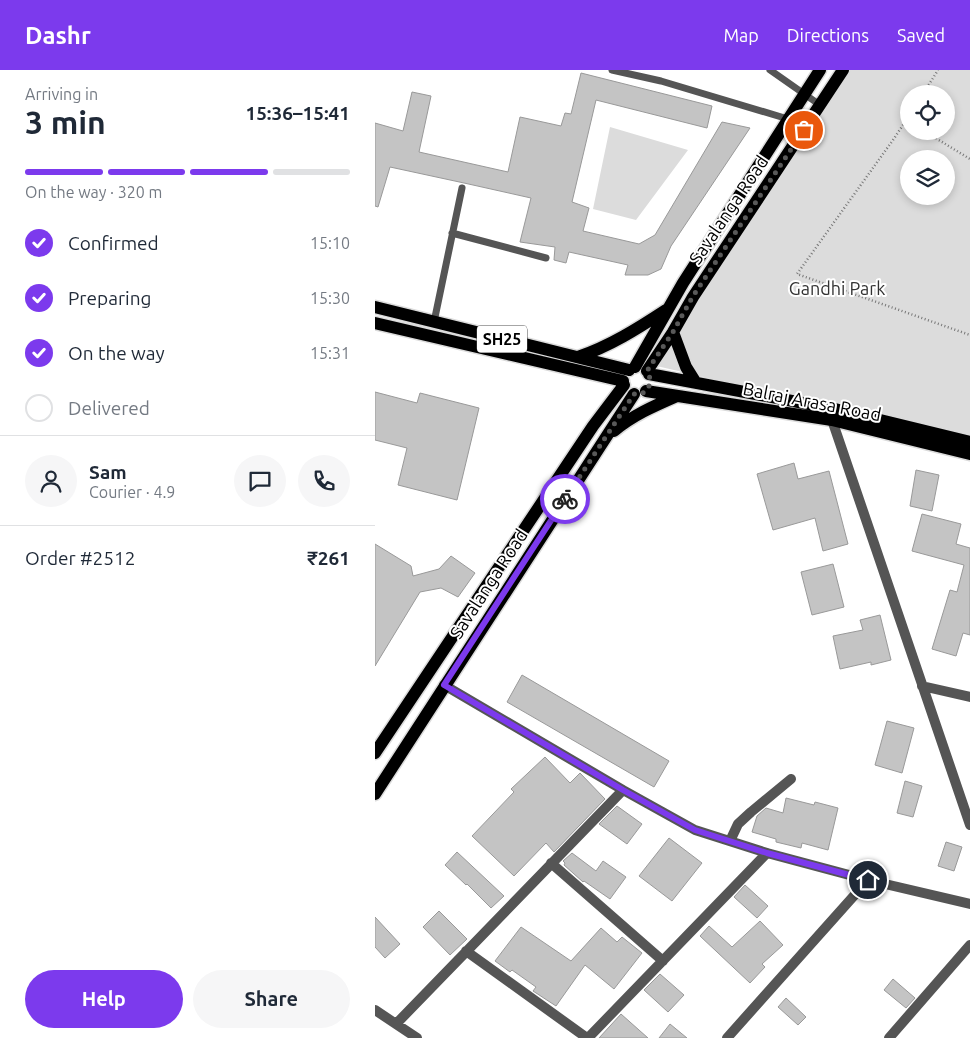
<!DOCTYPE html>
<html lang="en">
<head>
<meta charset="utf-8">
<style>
  :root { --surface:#fff; --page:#f6f6f7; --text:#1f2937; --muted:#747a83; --line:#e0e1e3; --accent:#7c3aed }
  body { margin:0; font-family:Ubuntu,sans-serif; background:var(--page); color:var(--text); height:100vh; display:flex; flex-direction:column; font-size:19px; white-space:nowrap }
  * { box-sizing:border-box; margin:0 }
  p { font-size:16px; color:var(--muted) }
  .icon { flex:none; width:28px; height:28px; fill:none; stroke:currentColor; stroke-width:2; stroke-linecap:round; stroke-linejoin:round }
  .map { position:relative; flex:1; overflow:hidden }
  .drawer { display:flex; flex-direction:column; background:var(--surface); width:375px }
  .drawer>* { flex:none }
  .buttons { position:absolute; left:525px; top:15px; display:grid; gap:10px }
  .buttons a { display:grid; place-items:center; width:55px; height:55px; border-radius:50%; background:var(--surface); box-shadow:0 2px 8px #0003; font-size:25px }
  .pin { position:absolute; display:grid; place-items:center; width:42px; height:42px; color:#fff; margin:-21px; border:2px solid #fff; border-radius:50%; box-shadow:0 1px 5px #0007 }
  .courier { position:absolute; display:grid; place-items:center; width:50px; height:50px; margin:-25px; border:4px solid #7c3aed; border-radius:50%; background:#fff; color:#222; box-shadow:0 1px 6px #0007 }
  .head em { font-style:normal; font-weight:600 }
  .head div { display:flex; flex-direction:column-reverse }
  .head { display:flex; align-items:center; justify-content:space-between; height:85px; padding:0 25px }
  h1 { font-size:32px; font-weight:600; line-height:38px }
  .bar { display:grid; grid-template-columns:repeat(4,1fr); gap:8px 5px; align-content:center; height:60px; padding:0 25px }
  .bar i { height:6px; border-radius:4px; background:var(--line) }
  .bar .current { background:var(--accent) }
  .bar p { grid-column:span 4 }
  .line { display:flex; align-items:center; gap:12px; padding:0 25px; border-top:1px solid var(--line) }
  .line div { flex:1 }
  .round { display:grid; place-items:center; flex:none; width:52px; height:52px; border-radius:26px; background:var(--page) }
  ol { padding:0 25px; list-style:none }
  li { display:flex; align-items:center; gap:15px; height:55px }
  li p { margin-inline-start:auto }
  li .icon { padding:5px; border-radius:50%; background:var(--accent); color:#fff; stroke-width:4 }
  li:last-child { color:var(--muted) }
  li i { width:28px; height:28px; border:2px solid var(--line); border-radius:50% }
  .action { display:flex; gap:10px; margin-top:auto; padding:10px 25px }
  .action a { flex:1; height:58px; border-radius:30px; background:var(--accent); color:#fff; font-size:20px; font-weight:600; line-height:58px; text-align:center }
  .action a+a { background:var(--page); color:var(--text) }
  header { display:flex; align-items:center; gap:30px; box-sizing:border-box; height:70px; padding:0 25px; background:var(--accent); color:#fff }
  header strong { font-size:24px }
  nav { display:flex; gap:28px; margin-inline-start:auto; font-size:18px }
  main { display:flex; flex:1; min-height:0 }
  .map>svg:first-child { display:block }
</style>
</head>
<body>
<header>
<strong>Dashr</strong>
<nav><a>Map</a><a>Directions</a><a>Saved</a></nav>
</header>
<main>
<section class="drawer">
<div class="head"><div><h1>3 min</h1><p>Arriving in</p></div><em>15:36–15:41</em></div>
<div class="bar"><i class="current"></i><i class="current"></i><i class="current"></i><i></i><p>On the way · 320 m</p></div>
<ol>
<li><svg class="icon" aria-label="check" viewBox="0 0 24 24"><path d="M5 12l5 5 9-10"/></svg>Confirmed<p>15:10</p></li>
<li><svg class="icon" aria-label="check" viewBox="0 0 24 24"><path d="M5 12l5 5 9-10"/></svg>Preparing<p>15:30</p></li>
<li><svg class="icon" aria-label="check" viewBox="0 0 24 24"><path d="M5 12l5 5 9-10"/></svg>On the way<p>15:31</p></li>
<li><i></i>Delivered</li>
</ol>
<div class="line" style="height:90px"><a class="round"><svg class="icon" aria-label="person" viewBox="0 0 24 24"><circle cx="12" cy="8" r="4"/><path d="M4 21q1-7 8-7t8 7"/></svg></a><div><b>Sam</b><p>Courier · 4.9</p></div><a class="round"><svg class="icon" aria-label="chat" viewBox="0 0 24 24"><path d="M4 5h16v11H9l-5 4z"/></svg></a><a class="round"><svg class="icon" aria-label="phone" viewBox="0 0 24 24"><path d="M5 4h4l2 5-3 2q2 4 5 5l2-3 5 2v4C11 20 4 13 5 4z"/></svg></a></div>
<div class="line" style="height:65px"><div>Order #2512</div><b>₹261</b></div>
<div class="action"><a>Help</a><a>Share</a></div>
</section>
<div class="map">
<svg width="595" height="968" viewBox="0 0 595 968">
  <rect width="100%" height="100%" fill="#fff"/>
  <path fill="#dcdcdc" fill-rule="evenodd" d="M 465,0 L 595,0 L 595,369 L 273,294 ZM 534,24 L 571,24 L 571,61 L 534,61 ZM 534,89 L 571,89 L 571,126 L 534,126 Z
    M 235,57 L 313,80 L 261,150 L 218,139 Z"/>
  <path fill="#c4c4c4" stroke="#999" d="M 206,3 L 337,36 L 332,58 L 221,30 L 197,132 L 214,138 L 208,161 L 264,174 L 280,165 L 347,52 L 375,58 L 296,176 L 286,199 L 273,205 L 250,205 L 253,195 L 194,182 L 191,193 L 179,190 L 180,177 L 145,172 L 156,128 L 89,113 L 15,97 L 3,137 L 0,136 L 0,53 L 28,61 L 37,22 L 56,26 L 44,82 L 133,102 L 145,47 L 186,56 L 190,43 L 196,44 Z
    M 0,322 L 42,333 L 45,323 L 104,338 L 82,430 L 23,415 L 32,378 L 0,370 Z
    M 419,393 L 423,409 L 454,401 L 473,474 L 448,481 L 440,448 L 398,460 L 382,404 Z
    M 541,400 L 564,405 L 557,441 L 535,436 Z
    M 547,444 L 586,454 L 581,474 L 595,478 L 595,565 L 588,563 L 581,586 L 557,579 L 575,520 L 582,522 L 589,495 L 537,481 Z
    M 0,474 L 36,496 L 38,506 L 64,499 L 76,486 L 100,503 L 83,527 L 66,518 L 45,522 L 0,596 Z
    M 458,494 L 469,537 L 437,545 L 426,502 Z
    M 505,545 L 516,590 L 496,595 L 496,592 L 465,599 L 458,566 L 488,560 L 485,550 Z
    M 147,605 L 294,691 L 279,717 L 132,632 Z
    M 512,651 L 539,658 L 527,703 L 500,695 Z
    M 170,687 L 195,713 L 205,703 L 230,729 L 179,782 L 171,773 L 139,806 L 97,766 L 139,722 L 136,719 Z
    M 530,711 L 547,716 L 538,747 L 522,743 Z
    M 411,728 L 439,735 L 440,732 L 463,738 L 453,780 L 427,773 L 426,778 L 401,772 L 401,769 L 377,762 L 382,746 L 391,738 L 408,743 Z
    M 242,736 L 267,754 L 252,774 L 224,754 Z
    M 294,768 L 327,793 L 297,831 L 264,806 Z
    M 571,772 L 587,777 L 579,801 L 563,796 Z
    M 82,782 L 129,826 L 116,838 L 92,814 L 91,815 L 70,795 Z
    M 197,783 L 221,801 L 228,791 L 251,807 L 235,829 L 209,811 L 208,812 L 189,795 L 190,793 L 188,791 Z
    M 370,815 L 393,836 L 382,848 L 359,827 Z
    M 64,841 L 92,869 L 75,885 L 48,857 Z
    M 0,847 L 25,874 L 10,888 L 0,877 Z
    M 385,851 L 408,875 L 387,894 L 390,897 L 375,913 L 325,866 L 334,856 L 357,877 Z
    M 146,857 L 196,891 L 226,858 L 242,872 L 247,867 L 267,883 L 239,919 L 210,895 L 181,936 L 158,921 L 161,917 L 137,900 L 135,902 L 120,891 Z
    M 285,904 L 309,925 L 293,942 L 269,920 Z
    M 518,909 L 540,928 L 531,938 L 509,920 Z
    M 411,928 L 431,947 L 423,955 L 403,937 Z
    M 246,944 L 273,968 L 224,968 Z
    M 295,954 L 312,968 L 284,968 Z"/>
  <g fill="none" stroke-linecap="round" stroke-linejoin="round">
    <g stroke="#dbdbdb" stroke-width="15">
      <path id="primary" d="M 0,237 L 254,300
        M 0,253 L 248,311
        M 298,262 L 311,297 L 321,313
        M 203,287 C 235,276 262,259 291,240
        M 260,297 L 308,213 L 445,0
        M 272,301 L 298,262 L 318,227 L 468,0
        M 274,304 L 460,339 L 595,372
        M 271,321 L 457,350 L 595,384
        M 239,361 C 258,345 279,336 302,326
        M 0,683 L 218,356 L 249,315
        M 0,724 L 259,324"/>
    </g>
    <path stroke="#777" stroke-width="2.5" stroke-dasharray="1 2.5" stroke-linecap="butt" d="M 548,24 L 563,0
      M 534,46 L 518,70 L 422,204 L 595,265
      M 549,61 L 595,89"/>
    <path stroke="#555" stroke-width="7" d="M 237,0 L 286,11 L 413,49 L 431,56
      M 395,0 L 445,35
      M 77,163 L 171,188
      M 59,252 L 87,118"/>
    <path stroke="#555" stroke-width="10" d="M 459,344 L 457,350 L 595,755
      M 69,615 L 248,720 L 320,760 L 392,783 L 493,810 L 595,834
      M 547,616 L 595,627
      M 355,771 L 363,754 L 376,742 L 416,709
      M 176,793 L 288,891
      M 91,881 L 212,968
      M 0,940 L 42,968
      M 21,954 L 248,720
      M 213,968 L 392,783
      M 352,968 L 493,810
      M 514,968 L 595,875"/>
    <use href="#primary" stroke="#000" stroke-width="12"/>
  </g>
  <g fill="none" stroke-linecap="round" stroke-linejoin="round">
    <path stroke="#595959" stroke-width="5" stroke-dasharray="0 9" d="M 190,429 L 259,324 C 273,326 279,312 272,301 L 298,262 L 318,226 L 429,60"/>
    <path stroke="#7c3aed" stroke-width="6" d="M 190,429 L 69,615 L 248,720 L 320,760 L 392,783 L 493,810"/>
  </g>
  <g text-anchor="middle" stroke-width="4" stroke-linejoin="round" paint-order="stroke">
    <rect fill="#fff" stroke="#4c4c4c" stroke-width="1" x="102" y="255.5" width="50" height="27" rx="4"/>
    <g font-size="16" font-weight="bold" fill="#000">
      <text x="127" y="275">SH25</text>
    </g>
    <g font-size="18" fill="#000" stroke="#fff">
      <text transform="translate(354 140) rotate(-56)" y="6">Savalanga Road</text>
      <text transform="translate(437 332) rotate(11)" y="6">Balraj Arasa Road</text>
      <text transform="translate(114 514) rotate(-57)" y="6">Savalanga Road</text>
    </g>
    <g font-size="18" fill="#333" stroke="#fff">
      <text x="462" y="225">Gandhi Park</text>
    </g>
  </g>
</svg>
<div class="buttons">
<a><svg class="icon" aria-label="locate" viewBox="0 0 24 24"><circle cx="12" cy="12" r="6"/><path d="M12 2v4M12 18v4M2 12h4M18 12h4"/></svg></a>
<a><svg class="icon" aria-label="layers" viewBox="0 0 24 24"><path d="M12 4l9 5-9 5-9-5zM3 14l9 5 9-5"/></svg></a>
</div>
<div class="pin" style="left:429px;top:60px;background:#ea580c"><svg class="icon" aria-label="bag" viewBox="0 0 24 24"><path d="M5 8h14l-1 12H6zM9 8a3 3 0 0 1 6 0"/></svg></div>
<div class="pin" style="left:493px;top:810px;background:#1f2937"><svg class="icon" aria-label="home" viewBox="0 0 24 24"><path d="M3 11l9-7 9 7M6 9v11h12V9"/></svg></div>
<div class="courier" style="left:190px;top:429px"><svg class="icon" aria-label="bike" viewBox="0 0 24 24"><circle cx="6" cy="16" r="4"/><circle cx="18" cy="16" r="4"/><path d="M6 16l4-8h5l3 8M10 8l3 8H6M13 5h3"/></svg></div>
</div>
</main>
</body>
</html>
